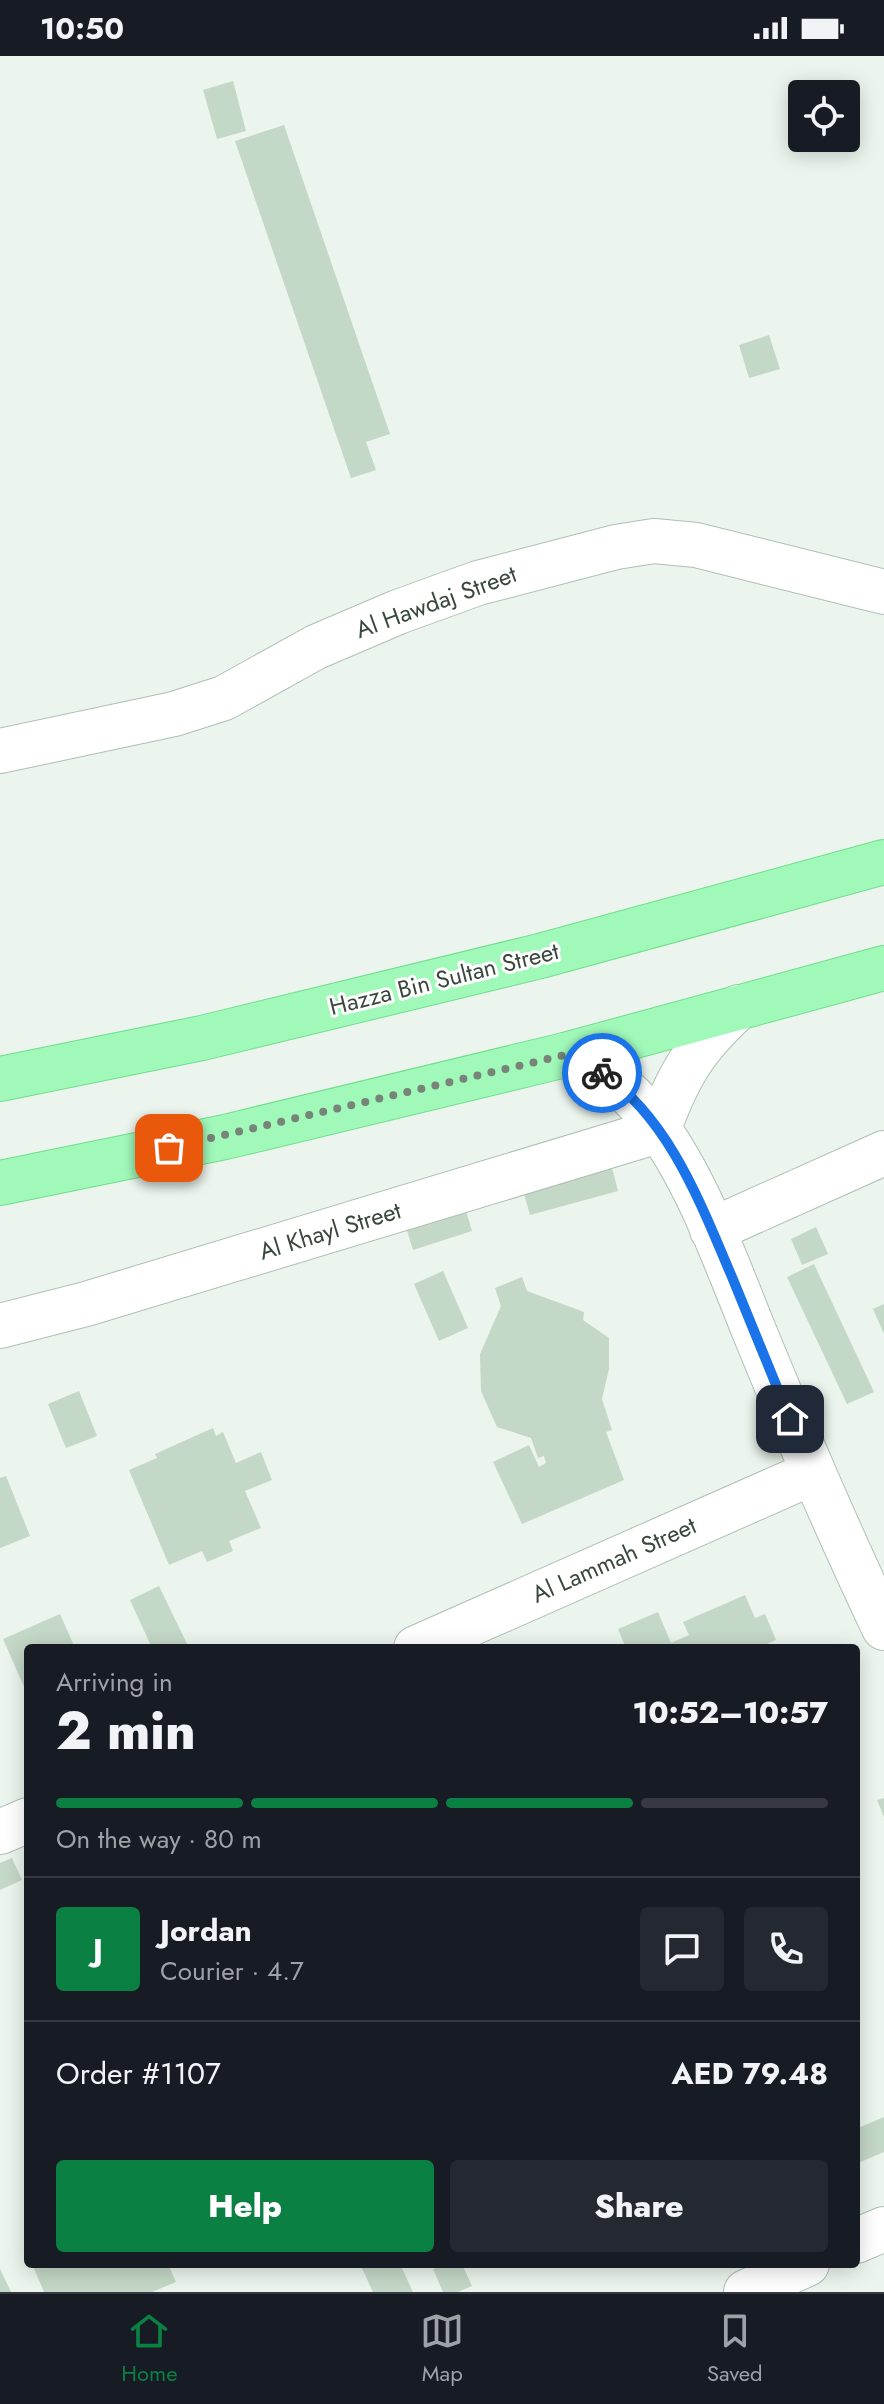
<!DOCTYPE html>
<html lang="en">
<head>
<meta charset="utf-8">
<style>
  :root { --surface:#171b24; --page:#242831; --text:#f1f3f6; --muted:#9ea1a6; --line:#363941; --accent:#0b8043 }
  body { margin:0; font-family:Jost,sans-serif; background:var(--page); color:var(--text); height:100vh; display:flex; flex-direction:column; font-size:30px; white-space:nowrap }
  * { box-sizing:border-box; margin:0 }
  p { font-size:26px; color:var(--muted) }
  .icon { flex:none; width:44px; height:44px; fill:none; stroke:currentColor; stroke-width:2; stroke-linecap:round; stroke-linejoin:round }
  .map { position:relative; flex:1; overflow:hidden }
  .sheet { position:absolute; left:24px; top:1588px; width:836px; height:624px; display:flex; flex-direction:column; background:var(--surface); border-radius:8px; box-shadow:0 4px 20px #0003 }
  .sheet>* { flex:none }
  .tools { position:absolute; left:788px; top:24px; display:grid; gap:16px }
  .tools a { display:grid; place-items:center; width:72px; height:72px; border-radius:8px; background:var(--surface); box-shadow:0 4px 20px #0003; font-size:40px }
  .pin { position:absolute; display:grid; place-items:center; width:68px; height:68px; color:#fff; margin:-34px; border-radius:16px; box-shadow:0 4px 12px #0006 }
  .courier { position:absolute; display:grid; place-items:center; width:80px; height:80px; margin:-40px; border:6px solid #1a73e8; border-radius:50%; background:#fff; color:#222; box-shadow:0 2px 10px #0007 }
  .headline em { font-style:normal; font-weight:800 }
  .headline div { display:flex; flex-direction:column-reverse }
  .headline { display:flex; align-items:center; justify-content:space-between; height:136px; padding:0 32px }
  h1 { font-size:52px; font-weight:800; line-height:60px }
  .bar { display:grid; grid-template-columns:repeat(4,1fr); gap:12px 8px; align-content:center; height:96px; padding:0 32px }
  .bar i { height:10px; border-radius:6px; background:var(--line) }
  .bar .current { background:var(--accent) }
  .bar p { grid-column:span 4 }
  .line { display:flex; align-items:center; gap:20px; padding:0 32px; border-top:2px solid var(--line) }
  .line div { flex:1 }
  .round { display:grid; place-items:center; flex:none; width:84px; height:84px; border-radius:8px; background:var(--page) }
  .cta { display:flex; gap:16px; margin-top:auto; padding:16px 32px }
  .cta a { flex:1; height:92px; border-radius:8px; background:var(--accent); color:#fff; font-size:32px; font-weight:800; line-height:92px; text-align:center }
  .cta a+a { background:var(--page); color:var(--text) }
  .status { display:flex; justify-content:space-between; align-items:center; height:56px; padding:0 40px; background:var(--surface); direction:ltr }
  .status svg { height:22px; fill:currentColor }
  .tab-bar { display:flex; justify-content:space-around; align-items:center; height:112px; border-top:2px solid var(--line); background:var(--surface); font-size:22px; color:var(--muted) }
  .tab-bar a { display:grid; justify-items:center; gap:4px }
  .tab-bar .current { color:var(--accent) }
  .map>svg:first-child { display:block }
</style>
</head>
<body>
<div class="status"><b>10:50</b><svg viewBox="0 0 49 12"><path d="M0 12V9h3v3zM5 12V6h3v6zM10 12V3h3v9zM15 12V0h3v12zM26 1h20v11H26zM47 4h2v5h-2z"/></svg></div>
<div class="map">
<svg width="884" height="2236" viewBox="0 0 884 2236">
  <rect width="100%" height="100%" fill="#ebf4ed"/>
  <path fill="#c4d8c7" d="M 233,25 L 246,75 L 217,83 L 203,34 Z
    M 284,69 L 390,378 L 366,386 L 376,414 L 351,422 L 235,85 Z
    M 769,279 L 780,313 L 749,322 L 739,289 Z
    M 610,1104 L 618,1135 L 530,1159 L 521,1127 Z
    M 463,1145 L 472,1175 L 413,1194 L 404,1165 Z
    M 816,1171 L 828,1198 L 802,1209 L 791,1183 Z
    M 814,1208 L 874,1336 L 847,1348 L 787,1221 Z
    M 443,1215 L 468,1272 L 439,1285 L 414,1228 Z
    M 522,1221 L 527,1235 L 584,1256 L 583,1264 L 609,1282 L 609,1313 L 602,1343 L 612,1374 L 606,1376 L 624,1424 L 522,1468 L 493,1406 L 529,1389 L 539,1411 L 546,1407 L 544,1400 L 538,1402 L 531,1382 L 497,1371 L 481,1335 L 480,1298 L 501,1250 L 495,1232 Z
    M 884,1248 L 884,1278 L 873,1253 Z
    M 79,1335 L 97,1380 L 66,1392 L 48,1348 Z
    M 213,1372 L 216,1380 L 223,1376 L 236,1407 L 261,1396 L 272,1424 L 245,1435 L 261,1472 L 229,1485 L 233,1495 L 207,1506 L 202,1495 L 169,1509 L 129,1414 L 157,1402 L 155,1398 Z
    M 6,1420 L 30,1480 L 0,1492 L 0,1422 Z
    M 159,1530 L 189,1592 L 152,1592 L 130,1544 Z
    M 745,1539 L 755,1562 L 765,1558 L 776,1584 L 767,1588 L 768,1592 L 626,1592 L 618,1573 L 658,1556 L 671,1587 L 689,1579 L 683,1566 Z
    M 60,1558 L 75,1592 L 28,1592 L 28,1640 L 3,1583 Z
    M 884,1742 L 884,1761 L 877,1744 Z
    M 12,1802 L 22,1824 L 0,1834 L 0,1807 Z
    M 884,2061 L 884,2096 L 856,2108 L 856,2073 Z
    M 32,2208 L 168,2208 L 176,2226 L 152,2236 L 44,2236 Z
    M 360,2208 L 400,2208 L 413,2236 L 373,2236 Z
    M 445,2208 L 462,2208 L 472,2230 L 458,2236 L 443,2236 L 433,2213 Z
    M 0,2213 L 11,2236 L 0,2236 Z"/>
  <g fill="none" stroke-linecap="round" stroke-linejoin="round">
    <g stroke="#aec0b2" stroke-width="46">
      <path id="minor" d="M 0,695 L 174,658 L 224,642 L 316,591 L 398,556 L 478,527 L 616,491 L 654,485 L 696,489 L 884,536
        M 565,999 C 593,1011 619,1025 640,1049 C 694,1111 726,1207 757,1282 C 797,1380 839,1477 884,1572
        M 658,1075 C 678,1019 695,991 739,951
        M 712,1174 L 884,1097
        M 0,1270 L 86,1248 L 658,1075
        M 416,1592 L 812,1417
        M 0,1776 L 28,1764
        M 856,2185 L 884,2173
        M 746,2236 L 807,2208"/>
    </g>
    <g stroke="#6fde8d" stroke-width="46">
      <path id="major" d="M 0,1023 L 202,982 L 540,900 L 884,806
        M 0,1127 L 225,1081 L 565,999 L 884,912"/>
    </g>
    <use href="#minor" stroke="#fff" stroke-width="44"/>
    <use href="#major" stroke="#a0f9b9" stroke-width="44"/>
  </g>
  <g fill="none" stroke-linecap="round" stroke-linejoin="round">
    <path stroke="#77847a" stroke-width="8" stroke-dasharray="0 14.4" d="M 169,1092 L 565,999 L 602,1017"/>
    <path stroke="#1a73e8" stroke-width="10" d="M 602,1017 C 670,1063 701,1149 732,1221 C 751,1268 771,1316 790,1363"/>
  </g>
  <g text-anchor="middle" stroke-width="6" stroke-linejoin="round" paint-order="stroke">
    <g font-size="24" fill="#39483c" stroke="#fff">
      <text transform="translate(436 546) rotate(-20)" y="8">Al Hawdaj Street</text>
      <text transform="translate(444 923) rotate(-14)" y="8">Hazza Bin Sultan Street</text>
      <text transform="translate(330 1175) rotate(-17)" y="8">Al Khayl Street</text>
      <text transform="translate(614 1504) rotate(-24)" y="8">Al Lammah Street</text>
    </g>
  </g>
</svg>
<div class="tools">
<a><svg class="icon" aria-label="locate" viewBox="0 0 24 24"><circle cx="12" cy="12" r="6"/><path d="M12 2v4M12 18v4M2 12h4M18 12h4"/></svg></a>
</div>
<div class="pin" style="left:169px;top:1092px;background:#ea580c"><svg class="icon" aria-label="bag" viewBox="0 0 24 24"><path d="M5 8h14l-1 12H6zM9 8a3 3 0 0 1 6 0"/></svg></div>
<div class="pin" style="left:790px;top:1363px;background:#1f2937"><svg class="icon" aria-label="home" viewBox="0 0 24 24"><path d="M3 11l9-7 9 7M6 9v11h12V9"/></svg></div>
<div class="courier" style="left:602px;top:1017px"><svg class="icon" aria-label="bike" viewBox="0 0 24 24"><circle cx="6" cy="16" r="4"/><circle cx="18" cy="16" r="4"/><path d="M6 16l4-8h5l3 8M10 8l3 8H6M13 5h3"/></svg></div>
<section class="sheet">
<div class="headline"><div><h1>2 min</h1><p>Arriving in</p></div><em>10:52–10:57</em></div>
<div class="bar"><i class="current"></i><i class="current"></i><i class="current"></i><i></i><p>On the way · 80 m</p></div>
<div class="line" style="height:144px"><b class="round" style="background:var(--accent);color:#fff">J</b><div><b>Jordan</b><p>Courier · 4.7</p></div><a class="round"><svg class="icon" aria-label="chat" viewBox="0 0 24 24"><path d="M4 5h16v11H9l-5 4z"/></svg></a><a class="round"><svg class="icon" aria-label="phone" viewBox="0 0 24 24"><path d="M5 4h4l2 5-3 2q2 4 5 5l2-3 5 2v4C11 20 4 13 5 4z"/></svg></a></div>
<div class="line" style="height:104px"><div>Order #1107</div><b>AED 79.48</b></div>
<div class="cta"><a>Help</a><a>Share</a></div>
</section>
</div>
<nav class="tab-bar">
<a class="current"><svg class="icon" aria-label="home" viewBox="0 0 24 24"><path d="M3 11l9-7 9 7M6 9v11h12V9"/></svg>Home</a>
<a><svg class="icon" aria-label="map" viewBox="0 0 24 24"><path d="M3 6l6-2 6 2 6-2v14l-6 2-6-2-6 2zM9 4v14M15 6v14"/></svg>Map</a>
<a><svg class="icon" aria-label="saved" viewBox="0 0 24 24"><path d="M7 4h10v16l-5-4-5 4z"/></svg>Saved</a>
</nav>
</body>
</html>
